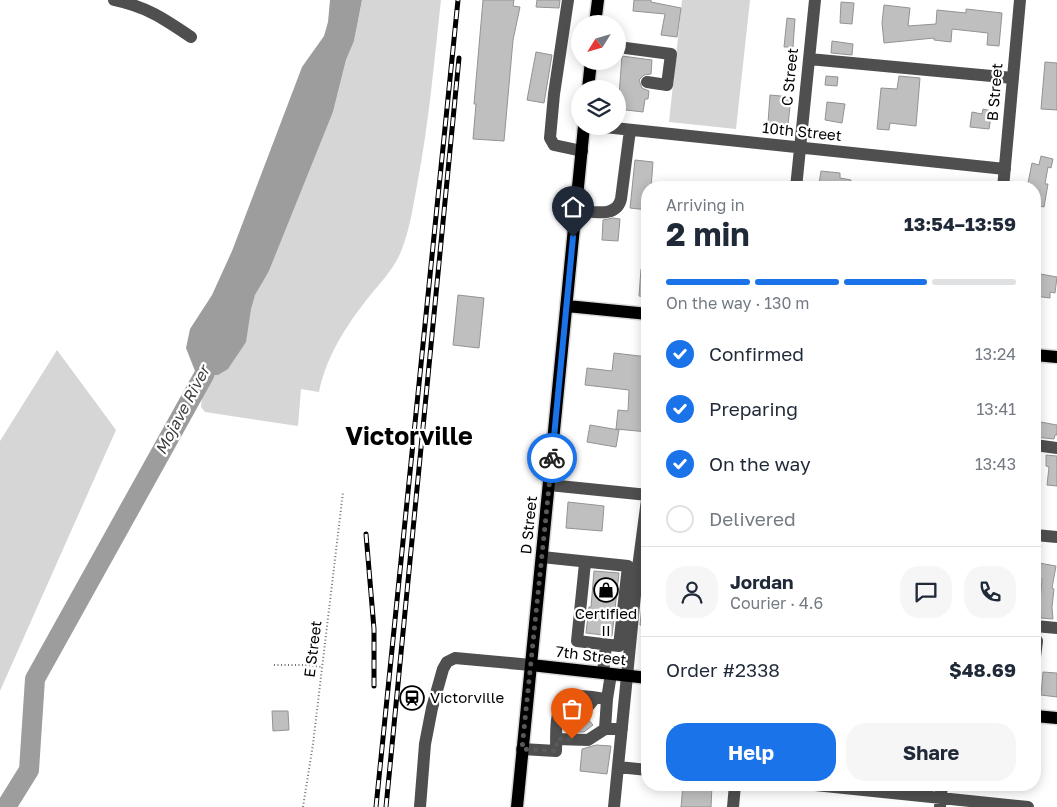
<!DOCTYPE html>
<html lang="en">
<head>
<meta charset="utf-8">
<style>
  :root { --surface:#fff; --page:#f6f6f7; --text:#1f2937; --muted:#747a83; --line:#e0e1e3; --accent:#1a73e8 }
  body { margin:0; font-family:"Golos Text",sans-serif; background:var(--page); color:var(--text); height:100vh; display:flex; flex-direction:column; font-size:19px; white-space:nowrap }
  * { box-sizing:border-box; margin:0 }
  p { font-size:16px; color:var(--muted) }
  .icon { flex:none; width:28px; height:28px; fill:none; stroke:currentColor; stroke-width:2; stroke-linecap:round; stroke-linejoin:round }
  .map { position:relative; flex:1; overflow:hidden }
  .details { position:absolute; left:641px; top:181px; width:400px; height:610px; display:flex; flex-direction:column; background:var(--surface); border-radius:20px; box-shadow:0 2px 12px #0003 }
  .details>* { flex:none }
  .needle { width:32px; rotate:233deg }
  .tools { position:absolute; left:571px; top:15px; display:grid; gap:10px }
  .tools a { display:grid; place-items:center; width:55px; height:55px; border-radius:50%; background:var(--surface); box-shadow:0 2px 12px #0003; font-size:25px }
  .pin { position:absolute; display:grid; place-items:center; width:42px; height:42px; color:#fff; margin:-51px -21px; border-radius:50% 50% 50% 0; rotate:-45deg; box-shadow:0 0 5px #0007 }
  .pin .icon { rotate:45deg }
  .courier { position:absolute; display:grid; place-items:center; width:50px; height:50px; margin:-25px; border:4px solid #1a73e8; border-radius:50%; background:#fff; color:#222; box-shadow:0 1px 6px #0007 }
  .summary em { font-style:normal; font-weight:700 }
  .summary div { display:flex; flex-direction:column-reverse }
  .summary { display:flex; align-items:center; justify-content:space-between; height:85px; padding:0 25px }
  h1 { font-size:32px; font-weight:700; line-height:38px }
  .bar { display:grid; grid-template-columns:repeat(4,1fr); gap:8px 5px; align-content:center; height:60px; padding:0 25px }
  .bar i { height:6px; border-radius:4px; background:var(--line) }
  .bar .selected { background:var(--accent) }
  .bar p { grid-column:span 4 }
  .line { display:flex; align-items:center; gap:12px; padding:0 25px; border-top:1px solid var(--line) }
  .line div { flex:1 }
  .round { display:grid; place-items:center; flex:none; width:52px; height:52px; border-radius:20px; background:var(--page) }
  ol { padding:0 25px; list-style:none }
  li { display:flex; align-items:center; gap:15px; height:55px }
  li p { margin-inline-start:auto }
  li .icon { padding:5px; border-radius:50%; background:var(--accent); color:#fff; stroke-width:4 }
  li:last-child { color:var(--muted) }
  li i { width:28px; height:28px; border:2px solid var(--line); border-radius:50% }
  .action { display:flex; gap:10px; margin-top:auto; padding:10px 25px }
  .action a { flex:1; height:58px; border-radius:20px; background:var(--accent); color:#fff; font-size:20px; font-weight:700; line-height:58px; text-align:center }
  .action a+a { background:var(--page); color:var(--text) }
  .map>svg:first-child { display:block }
</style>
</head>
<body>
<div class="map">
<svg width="1057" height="807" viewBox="0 0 1057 807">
  <rect width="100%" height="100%" fill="#fff"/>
  <path fill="#d6d6d6" d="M 362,0 L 441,0 C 434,62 429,124 417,185 C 413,207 410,228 402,249 C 395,268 381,282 368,298 C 346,326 326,357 319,392 L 301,389 L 298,426 L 205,412 L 201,407 L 204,375 C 208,375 215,376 219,374 C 243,365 246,315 255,295 C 259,286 264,279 269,271 L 333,112 L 346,60 L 354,41 Z
    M 682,0 L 750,0 L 736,129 L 669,122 Z
    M 57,350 L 116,430 L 0,691 L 0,441 Z"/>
  <path fill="#9d9d9d" d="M 330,0 L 362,0 L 354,41 L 346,60 L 333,112 L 269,271 L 255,295 L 251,309 L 246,342 L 228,369 L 218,375 L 204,375 L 195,371 L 186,348 L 190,329 L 212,295 L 232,251 L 302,67 L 324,36 L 328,22 Z"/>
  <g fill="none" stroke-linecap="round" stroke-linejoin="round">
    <path stroke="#9d9d9d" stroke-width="20" d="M 6,807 L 29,770 L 35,679 L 204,375 L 212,351"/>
  </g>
  <path fill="#bfbfbf" stroke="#939393" d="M 483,0 L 514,0 L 513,6 L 520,7 L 513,40 L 504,141 L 473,139 L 476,104 L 474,104 Z
    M 537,0 L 560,0 L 559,8 L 536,7 Z
    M 634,0 L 651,0 L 651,2 L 681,8 L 677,37 L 661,35 L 665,14 L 633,11 Z
    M 841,2 L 854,3 L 852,24 L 840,23 Z
    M 884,5 L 910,8 L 908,26 L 936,24 L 937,10 L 966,13 L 966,9 L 1002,13 L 999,46 L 987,45 L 988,33 L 952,29 L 951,42 L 934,40 L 934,38 L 884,43 L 882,23 Z
    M 787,18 L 795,19 L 793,47 L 784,47 Z
    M 832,41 L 853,44 L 852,55 L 831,53 Z
    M 536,52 L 552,55 L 544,103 L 527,100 Z
    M 622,56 L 652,60 L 651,74 L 644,75 L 639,80 L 642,88 L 649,91 L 648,99 L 645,99 L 643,112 L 618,109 Z
    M 1045,62 L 1057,63 L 1057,110 L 1041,109 Z
    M 826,76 L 838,77 L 837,86 L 825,85 Z
    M 899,76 L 920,78 L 916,126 L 890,123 L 889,130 L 877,129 L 881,88 L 897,89 Z
    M 770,95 L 791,97 L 788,125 L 768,123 Z
    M 827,102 L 845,104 L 842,123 L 825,120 Z
    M 983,109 L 992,111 L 989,129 L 970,127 L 972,112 L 982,114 Z
    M 1041,156 L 1053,159 L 1051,168 L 1048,167 L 1045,184 L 1048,184 L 1044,207 L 1035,205 L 1035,188 L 1027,188 L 1032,163 L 1039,165 Z
    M 635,160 L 653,162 L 651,188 L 648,188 L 648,210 L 630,208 Z
    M 821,171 L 840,173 L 840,178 L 851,180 L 850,188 L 819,184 Z
    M 613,218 L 620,219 L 618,241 L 602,240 L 603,220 Z
    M 641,269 L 648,269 L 648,297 L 639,296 Z
    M 1035,273 L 1057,277 L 1055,293 L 1050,292 L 1050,298 L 1035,296 Z
    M 458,295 L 484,298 L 479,348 L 453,345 Z
    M 614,353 L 648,357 L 648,392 L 645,423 L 648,423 L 648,432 L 616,429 L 618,410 L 628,411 L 629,390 L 585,385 L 587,368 L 612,371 Z
    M 1035,421 L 1057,425 L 1057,435 L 1055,435 L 1054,439 L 1035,437 Z
    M 590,425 L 619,430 L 616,447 L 587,442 Z
    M 1046,455 L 1057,456 L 1057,486 L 1047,485 L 1049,467 L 1046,466 Z
    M 568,502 L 604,506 L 602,531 L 566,528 Z
    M 1039,563 L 1056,566 L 1052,588 L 1054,589 L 1052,607 L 1053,619 L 1041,618 L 1040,602 L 1042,579 L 1036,578 Z
    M 594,571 L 619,573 L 612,636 L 586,633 L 589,607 L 591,607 Z
    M 645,575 L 648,575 L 648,626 L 640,625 Z
    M 1043,672 L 1057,673 L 1057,697 L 1041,695 Z
    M 573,705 L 578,706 L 574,713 L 577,720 L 581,722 L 588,719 L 593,725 L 584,732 L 577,732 L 566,717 L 570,708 Z
    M 272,711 L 288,711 L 289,730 L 273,731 Z
    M 596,745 L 611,746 L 607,774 L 580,771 L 582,749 Z
    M 683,785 L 712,785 L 711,807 L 681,807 Z"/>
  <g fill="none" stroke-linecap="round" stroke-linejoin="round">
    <path stroke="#d9d9d9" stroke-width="12" stroke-dasharray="12 6" stroke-linecap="butt" d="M 569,725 L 582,714"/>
    <g stroke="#dbdbdb" stroke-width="15">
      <path id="major" d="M 595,24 L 598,0
        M 588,89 L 591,61
        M 567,306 L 648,314
        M 1035,355 L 1057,357
        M 531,665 L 648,678
        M 1035,716 L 1057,718
        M 517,807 L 584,126"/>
    </g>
    <path stroke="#717171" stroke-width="2" stroke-dasharray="1 2.5" stroke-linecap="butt" d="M 274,665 L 308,665 L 322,667
      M 303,807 L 313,744 L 343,492"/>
    <path stroke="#4f4f4f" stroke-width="12" d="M 114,0 C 147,7 163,18 191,37
      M 568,0 L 554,94 L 550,138 L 554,145 L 582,151
      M 618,47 L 671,54 L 667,85 L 647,82
      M 809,59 L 1013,78
      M 595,126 L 1005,169
      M 796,188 L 815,0
      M 1003,188 L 1020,0
      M 576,210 C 592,211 616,219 621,199 L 630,130
      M 1035,445 L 1057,448
      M 549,485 L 648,495
      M 1035,535 L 1057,537
      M 542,557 L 628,566 L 619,646 L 577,641 L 585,563
      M 1035,626 L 1057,628
      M 1035,638 L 1037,641 L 1035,657
      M 603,673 L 606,645
      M 582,714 L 595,698
      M 605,729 L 607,699
      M 557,739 L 588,740 L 605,729 L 622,729
      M 522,749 L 556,751 C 557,732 551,697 579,696 C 588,696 598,698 607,699 L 611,674
      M 618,767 L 648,770
      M 815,785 L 1028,807
      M 420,807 L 425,744 L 432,708 L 443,669 L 447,662 L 455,658 L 531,665
      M 614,807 L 637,575 L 648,492
      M 733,807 L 735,785
      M 940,807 L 942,785"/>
    <use href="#major" stroke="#000" stroke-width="12"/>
    <g stroke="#000" stroke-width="5">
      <path id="rail" d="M 366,534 L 374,629 L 374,686
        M 376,807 L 458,0
        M 386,807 L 459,58"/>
    </g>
    <use href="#rail" stroke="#fff" stroke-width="3" stroke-dasharray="9" stroke-linecap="butt"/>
  </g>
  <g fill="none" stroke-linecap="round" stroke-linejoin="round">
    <path stroke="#595959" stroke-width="5" stroke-dasharray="0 9" d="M 552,458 L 522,749 L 556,751 L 557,739 L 572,739"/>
    <path stroke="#1a73e8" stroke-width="6" d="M 552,458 L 573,237"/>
  </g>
  <defs>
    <g id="shop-ring" transform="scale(1.25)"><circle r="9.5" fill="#fff" stroke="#000" stroke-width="1.5"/><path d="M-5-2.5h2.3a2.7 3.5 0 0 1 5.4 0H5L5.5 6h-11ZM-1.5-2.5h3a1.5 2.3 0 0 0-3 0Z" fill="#000"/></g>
    <g id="station-ring" transform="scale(1.25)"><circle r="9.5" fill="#fff" stroke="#000" stroke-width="1.5"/><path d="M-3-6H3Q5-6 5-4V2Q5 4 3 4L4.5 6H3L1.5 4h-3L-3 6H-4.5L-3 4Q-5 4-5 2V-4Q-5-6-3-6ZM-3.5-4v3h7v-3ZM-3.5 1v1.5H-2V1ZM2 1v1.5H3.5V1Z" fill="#000"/></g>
  </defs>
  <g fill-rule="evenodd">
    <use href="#shop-ring" x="606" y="590"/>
    <use href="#station-ring" x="412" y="698"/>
  </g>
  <g text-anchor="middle" stroke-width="4.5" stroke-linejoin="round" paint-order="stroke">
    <g font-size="15" fill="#000" stroke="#fff">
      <text transform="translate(790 77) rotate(-84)" y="5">C Street</text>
      <text transform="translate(995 92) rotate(-85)" y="5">B Street</text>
      <text transform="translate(802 132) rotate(6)" y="5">10th Street</text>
      <text transform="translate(529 525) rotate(-84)" y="5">D Street</text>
      <text transform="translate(313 649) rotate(-83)" y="5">E Street</text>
      <text transform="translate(591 656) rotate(7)" y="5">7th Street</text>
    </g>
    <g font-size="15" fill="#000" stroke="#fff">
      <text x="606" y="619">Certified<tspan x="606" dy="17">II</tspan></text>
      <text x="430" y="703" text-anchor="start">Victorville</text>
    </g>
    <g font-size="16" font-style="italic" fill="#3e3e3e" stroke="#fff">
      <text transform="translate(182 410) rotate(-62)" y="6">Mojave River</text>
    </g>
    <g font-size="25" font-weight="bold" fill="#000" stroke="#fff">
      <text x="409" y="445">Victorville</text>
    </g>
  </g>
</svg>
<div class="tools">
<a><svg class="needle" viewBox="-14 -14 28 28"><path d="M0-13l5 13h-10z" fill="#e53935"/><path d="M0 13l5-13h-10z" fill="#747a83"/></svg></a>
<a><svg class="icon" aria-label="layers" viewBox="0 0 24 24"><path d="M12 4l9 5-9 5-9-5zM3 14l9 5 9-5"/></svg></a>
</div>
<div class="pin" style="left:572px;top:739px;background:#ea580c"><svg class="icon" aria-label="bag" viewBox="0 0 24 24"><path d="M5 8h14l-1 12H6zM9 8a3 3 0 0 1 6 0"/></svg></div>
<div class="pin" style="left:573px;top:237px;background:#1f2937"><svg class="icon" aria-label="home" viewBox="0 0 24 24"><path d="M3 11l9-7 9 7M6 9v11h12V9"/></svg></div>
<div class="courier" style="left:552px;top:458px"><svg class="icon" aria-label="bike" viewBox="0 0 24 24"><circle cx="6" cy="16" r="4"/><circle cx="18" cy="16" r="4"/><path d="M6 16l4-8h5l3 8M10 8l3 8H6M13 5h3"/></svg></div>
<section class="details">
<div class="summary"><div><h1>2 min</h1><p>Arriving in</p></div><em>13:54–13:59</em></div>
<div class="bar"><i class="selected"></i><i class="selected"></i><i class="selected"></i><i></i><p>On the way · 130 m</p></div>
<ol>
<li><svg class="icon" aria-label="check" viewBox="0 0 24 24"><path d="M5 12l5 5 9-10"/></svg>Confirmed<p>13:24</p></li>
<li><svg class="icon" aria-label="check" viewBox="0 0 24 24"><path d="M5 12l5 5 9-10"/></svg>Preparing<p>13:41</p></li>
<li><svg class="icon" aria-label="check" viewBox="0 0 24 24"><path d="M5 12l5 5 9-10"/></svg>On the way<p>13:43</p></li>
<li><i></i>Delivered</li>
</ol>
<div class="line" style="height:90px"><a class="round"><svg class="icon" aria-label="person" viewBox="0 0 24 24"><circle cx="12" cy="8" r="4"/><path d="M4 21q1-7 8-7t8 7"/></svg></a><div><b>Jordan</b><p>Courier · 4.6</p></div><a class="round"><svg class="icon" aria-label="chat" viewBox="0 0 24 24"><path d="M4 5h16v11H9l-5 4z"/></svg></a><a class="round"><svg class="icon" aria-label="phone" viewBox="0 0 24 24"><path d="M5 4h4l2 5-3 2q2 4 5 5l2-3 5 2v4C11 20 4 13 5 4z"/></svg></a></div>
<div class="line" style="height:65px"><div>Order #2338</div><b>$48.69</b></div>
<div class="action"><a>Help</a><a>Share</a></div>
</section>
</div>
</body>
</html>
